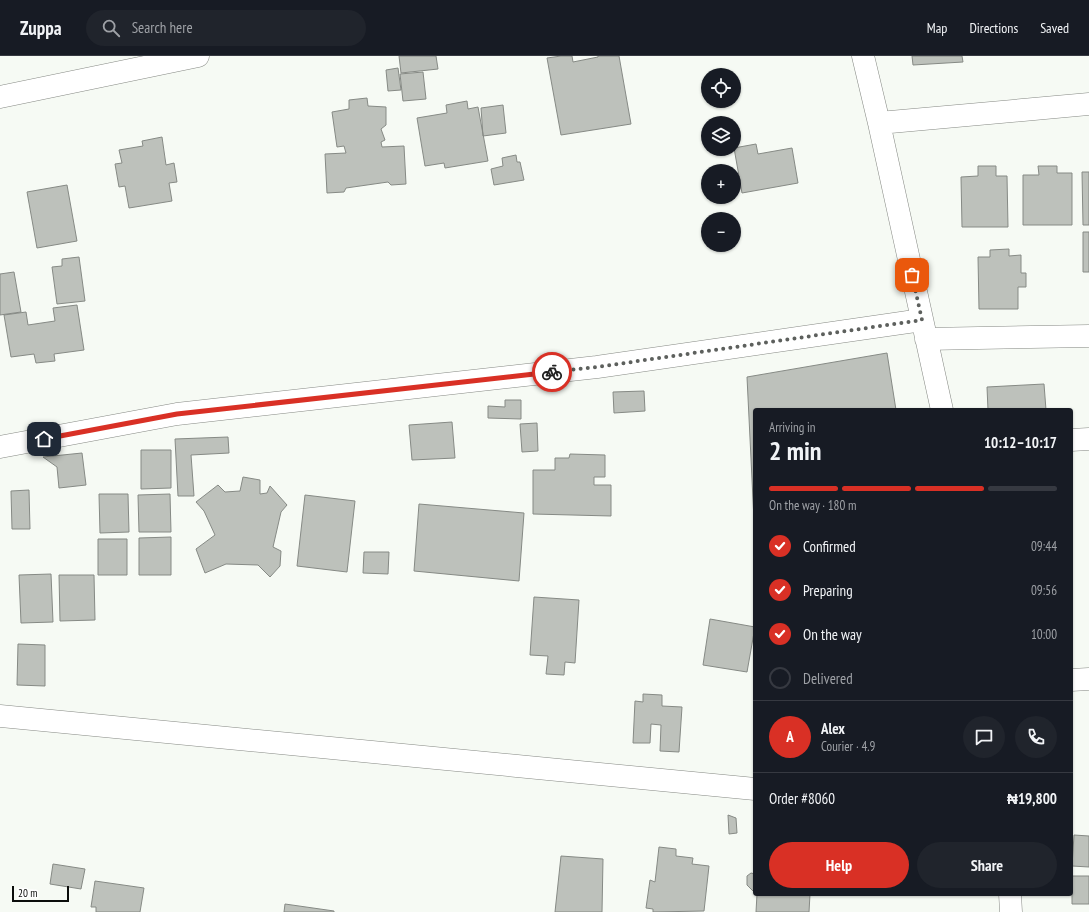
<!DOCTYPE html>
<html lang="en">
<head>
<meta charset="utf-8">
<style>
  :root { --surface:#171b24; --page:#20242c; --text:#f1f3f6; --muted:#9ea1a6; --line:#363941; --accent:#d93025 }
  body { margin:0; font-family:"PT Sans Narrow",sans-serif; background:var(--page); color:var(--text); height:100vh; display:flex; flex-direction:column; font-size:15px; white-space:nowrap }
  * { box-sizing:border-box; margin:0 }
  p { font-size:13px; color:var(--muted) }
  .icon { flex:none; width:22px; height:22px; fill:none; stroke:currentColor; stroke-width:2; stroke-linecap:round; stroke-linejoin:round }
  .map { position:relative; flex:1; overflow:hidden }
  .drawer { position:absolute; left:753px; top:352px; width:320px; height:488px; display:flex; flex-direction:column; background:var(--surface); border-radius:4px; box-shadow:0 1px 3px #0004 }
  .drawer>* { flex:none }
  .controls { position:absolute; left:701px; top:12px; display:grid; gap:8px }
  .controls a { display:grid; place-items:center; width:40px; height:40px; border-radius:50%; background:var(--surface); box-shadow:0 1px 3px #0004; font-size:20px }
  .scale { position:absolute; left:12px; bottom:10px; width:57px; box-sizing:border-box; padding-left:4px; border:2px solid #0b0d0b; border-top:0; font-size:11px; line-height:14px; white-space:nowrap; color:#0b0d0b; -webkit-text-stroke:3px #fff; paint-order:stroke }
  .pin { position:absolute; display:grid; place-items:center; width:34px; height:34px; color:#fff; margin:-17px; border-radius:8px; box-shadow:0 2px 6px #0006 }
  .courier { position:absolute; display:grid; place-items:center; width:40px; height:40px; margin:-20px; border:3px solid #d93025; border-radius:50%; background:#fff; color:#222; box-shadow:0 1px 5px #0007 }
  .head em { font-style:normal; font-weight:700 }
  .head div { display:flex; flex-direction:column-reverse }
  .head { display:flex; align-items:center; justify-content:space-between; height:68px; padding:0 16px }
  h1 { font-size:26px; font-weight:700; line-height:30px }
  .bar { display:grid; grid-template-columns:repeat(4,1fr); gap:6px 4px; align-content:center; height:48px; padding:0 16px }
  .bar i { height:5px; border-radius:3px; background:var(--line) }
  .bar .selected { background:var(--accent) }
  .bar p { grid-column:span 4 }
  .line { display:flex; align-items:center; gap:10px; padding:0 16px; border-top:1px solid var(--line) }
  .line div { flex:1 }
  .round { display:grid; place-items:center; flex:none; width:42px; height:42px; border-radius:21px; background:var(--page) }
  ol { padding:0 16px; list-style:none }
  li { display:flex; align-items:center; gap:12px; height:44px }
  li p { margin-inline-start:auto }
  li .icon { padding:4px; border-radius:50%; background:var(--accent); color:#fff; stroke-width:4 }
  li:last-child { color:var(--muted) }
  li i { width:22px; height:22px; border:2px solid var(--line); border-radius:50% }
  .button { display:flex; gap:8px; margin-top:auto; padding:8px 16px }
  .button a { flex:1; height:46px; border-radius:24px; background:var(--accent); color:#fff; font-size:16px; font-weight:700; line-height:46px; text-align:center }
  .button a+a { background:var(--page); color:var(--text) }
  header { display:flex; align-items:center; gap:24px; box-sizing:border-box; height:56px; padding:0 20px; background:var(--surface); border-bottom:1px solid var(--line) }
  header strong { font-size:19px }
  nav { display:flex; gap:22px; margin-inline-start:auto; font-size:14px }
  .search { width:280px; height:36px; background:var(--page); display:flex; align-items:center; gap:10px; box-sizing:border-box; padding:0 14px; border-radius:22px; color:var(--muted); font-size:15px }
  .map>svg:first-child { display:block }
</style>
</head>
<body>
<header>
<strong>Zuppa</strong>
<div class="search"><svg class="icon" aria-label="search" viewBox="0 0 24 24"><circle cx="10" cy="10" r="6"/><path d="M15 15l6 6"/></svg>Search here</div>
<nav><a>Map</a><a>Directions</a><a>Saved</a></nav>
</header>
<div class="map">
<svg width="1089" height="856" viewBox="0 0 1089 856">
  <rect width="100%" height="100%" fill="#f6faf4"/>
  <path fill="#bdc1bb" stroke="#868a85" d="M 399,0 L 436,0 L 438,13 L 401,17 Z
    M 561,0 L 572,0 L 573,6 L 598,1 L 598,0 L 619,0 L 631,68 L 561,79 L 547,2 Z
    M 912,0 L 962,0 L 963,6 L 913,9 Z
    M 398,12 L 401,34 L 388,35 L 386,14 Z
    M 423,16 L 426,43 L 403,45 L 400,18 Z
    M 367,42 L 368,50 L 386,51 L 386,69 L 381,73 L 385,84 L 381,86 L 382,91 L 404,90 L 406,128 L 391,129 L 388,126 L 346,132 L 344,136 L 327,137 L 325,98 L 346,97 L 344,90 L 337,91 L 332,56 L 349,53 L 349,44 Z
    M 467,45 L 468,53 L 478,51 L 488,105 L 445,112 L 444,107 L 425,110 L 417,62 L 447,57 L 446,49 Z
    M 503,49 L 506,77 L 483,80 L 481,52 Z
    M 162,81 L 166,109 L 174,107 L 177,126 L 169,127 L 172,145 L 129,152 L 125,130 L 119,131 L 115,108 L 122,107 L 119,94 L 143,90 L 142,85 Z
    M 756,88 L 758,98 L 792,92 L 798,127 L 742,137 L 734,92 Z
    M 516,99 L 517,106 L 520,106 L 524,124 L 494,129 L 491,113 L 503,110 L 502,102 Z
    M 978,110 L 996,110 L 996,120 L 1007,120 L 1008,171 L 962,171 L 961,121 L 978,120 Z
    M 1038,110 L 1057,110 L 1057,117 L 1072,117 L 1072,169 L 1023,169 L 1023,119 L 1039,119 Z
    M 1082,116 L 1089,116 L 1089,169 L 1083,169 Z
    M 67,129 L 77,185 L 37,192 L 27,136 Z
    M 1083,176 L 1089,176 L 1089,216 L 1083,216 Z
    M 1009,193 L 1009,200 L 1021,199 L 1021,217 L 1026,217 L 1026,231 L 1018,231 L 1018,253 L 979,253 L 978,201 L 990,201 L 990,194 Z
    M 79,201 L 85,245 L 57,248 L 52,211 L 62,210 L 62,203 Z
    M 14,216 L 21,256 L 0,259 L 0,218 Z
    M 77,249 L 84,294 L 54,298 L 55,305 L 36,307 L 34,298 L 11,301 L 4,259 L 26,256 L 28,269 L 55,265 L 53,252 Z
    M 887,297 L 896,354 L 755,354 L 755,484 L 747,321 Z
    M 1044,328 L 1046,354 L 988,354 L 987,331 Z
    M 644,335 L 645,355 L 614,357 L 613,336 Z
    M 505,344 L 521,344 L 521,363 L 488,362 L 488,350 L 505,351 Z
    M 452,366 L 455,402 L 412,404 L 409,369 Z
    M 537,367 L 538,395 L 522,396 L 520,368 Z
    M 228,381 L 229,397 L 191,399 L 194,440 L 178,440 L 175,383 Z
    M 141,394 L 171,394 L 171,432 L 141,433 Z
    M 82,397 L 86,429 L 59,432 L 57,411 L 43,401 Z
    M 570,398 L 605,399 L 605,421 L 594,421 L 594,429 L 611,429 L 611,460 L 533,458 L 533,414 L 555,414 L 555,402 L 569,402 Z
    M 243,421 L 260,424 L 260,438 L 267,437 L 270,430 L 287,449 L 281,456 L 273,491 L 281,495 L 280,510 L 270,521 L 258,509 L 226,508 L 205,517 L 196,493 L 215,479 L 204,455 L 196,446 L 218,429 L 225,436 L 240,435 Z
    M 29,434 L 30,473 L 12,473 L 11,435 Z
    M 99,438 L 128,438 L 129,476 L 100,477 Z
    M 170,438 L 171,476 L 139,476 L 138,439 Z
    M 305,439 L 355,445 L 347,516 L 297,510 Z
    M 419,448 L 524,457 L 519,525 L 414,515 Z
    M 171,481 L 171,519 L 139,519 L 139,482 Z
    M 98,483 L 127,483 L 127,519 L 98,519 Z
    M 364,496 L 389,496 L 388,518 L 363,517 Z
    M 51,518 L 53,566 L 21,567 L 19,519 Z
    M 59,519 L 94,519 L 95,564 L 60,565 Z
    M 534,541 L 579,544 L 575,607 L 565,606 L 564,619 L 546,618 L 548,600 L 530,599 Z
    M 710,563 L 755,571 L 747,616 L 703,609 Z
    M 18,588 L 45,589 L 45,630 L 17,629 Z
    M 643,638 L 662,639 L 662,650 L 682,651 L 679,696 L 660,695 L 661,669 L 651,668 L 650,687 L 633,687 L 635,645 L 643,646 Z
    M 728,759 L 736,762 L 737,777 L 729,778 Z
    M 1074,779 L 1089,780 L 1089,811 L 1072,810 Z
    M 659,791 L 676,793 L 676,800 L 693,802 L 692,808 L 709,810 L 704,855 L 653,856 L 653,853 L 646,852 L 650,824 L 655,826 Z
    M 561,800 L 603,803 L 602,856 L 555,856 Z
    M 53,808 L 85,813 L 81,833 L 50,828 Z
    M 751,817 L 755,818 L 755,837 L 747,829 L 747,820 Z
    M 1072,820 L 1089,820 L 1089,848 L 1072,848 Z
    M 95,825 L 144,832 L 140,856 L 96,856 L 96,851 L 91,851 Z
    M 757,838 L 810,838 L 809,856 L 756,856 Z
    M 285,848 L 334,855 L 334,856 L 284,856 Z"/>
  <g fill="none" stroke-linecap="round" stroke-linejoin="round">
    <g stroke="#868984" stroke-width="23">
      <path id="minor" d="M 863,0 L 879,67 L 942,354
        M 0,41 L 198,0
        M 879,67 L 1089,48
        M 926,283 L 1089,280
        M 1071,384 L 1089,383
        M 0,391 L 177,358 L 597,311 L 922,264
        M 1071,624 L 1089,623
        M 0,660 L 755,733
        M 1010,838 L 1011,856"/>
    </g>
    <use href="#minor" stroke="#fff" stroke-width="22"/>
  </g>
  <g fill="none" stroke-linecap="round" stroke-linejoin="round">
    <path stroke="#5d605d" stroke-width="4" stroke-dasharray="0 7.2" d="M 552,316 L 597,311 L 922,264 L 912,219"/>
    <path stroke="#d93025" stroke-width="5" d="M 44,383 L 177,358 L 552,316"/>
  </g>
</svg>
<div class="controls">
<a><svg class="icon" aria-label="locate" viewBox="0 0 24 24"><circle cx="12" cy="12" r="6"/><path d="M12 2v4M12 18v4M2 12h4M18 12h4"/></svg></a>
<a><svg class="icon" aria-label="layers" viewBox="0 0 24 24"><path d="M12 4l9 5-9 5-9-5zM3 14l9 5 9-5"/></svg></a>
<a>+</a>
<a>−</a>
</div>
<div class="scale">20 m</div>
<div class="pin" style="left:912px;top:219px;background:#ea580c"><svg class="icon" aria-label="bag" viewBox="0 0 24 24"><path d="M5 8h14l-1 12H6zM9 8a3 3 0 0 1 6 0"/></svg></div>
<div class="pin" style="left:44px;top:383px;background:#1f2937"><svg class="icon" aria-label="home" viewBox="0 0 24 24"><path d="M3 11l9-7 9 7M6 9v11h12V9"/></svg></div>
<div class="courier" style="left:552px;top:316px"><svg class="icon" aria-label="bike" viewBox="0 0 24 24"><circle cx="6" cy="16" r="4"/><circle cx="18" cy="16" r="4"/><path d="M6 16l4-8h5l3 8M10 8l3 8H6M13 5h3"/></svg></div>
<section class="drawer">
<div class="head"><div><h1>2 min</h1><p>Arriving in</p></div><em>10:12–10:17</em></div>
<div class="bar"><i class="selected"></i><i class="selected"></i><i class="selected"></i><i></i><p>On the way · 180 m</p></div>
<ol>
<li><svg class="icon" aria-label="check" viewBox="0 0 24 24"><path d="M5 12l5 5 9-10"/></svg>Confirmed<p>09:44</p></li>
<li><svg class="icon" aria-label="check" viewBox="0 0 24 24"><path d="M5 12l5 5 9-10"/></svg>Preparing<p>09:56</p></li>
<li><svg class="icon" aria-label="check" viewBox="0 0 24 24"><path d="M5 12l5 5 9-10"/></svg>On the way<p>10:00</p></li>
<li><i></i>Delivered</li>
</ol>
<div class="line" style="height:72px"><b class="round" style="background:var(--accent);color:#fff">A</b><div><b>Alex</b><p>Courier · 4.9</p></div><a class="round"><svg class="icon" aria-label="chat" viewBox="0 0 24 24"><path d="M4 5h16v11H9l-5 4z"/></svg></a><a class="round"><svg class="icon" aria-label="phone" viewBox="0 0 24 24"><path d="M5 4h4l2 5-3 2q2 4 5 5l2-3 5 2v4C11 20 4 13 5 4z"/></svg></a></div>
<div class="line" style="height:52px"><div>Order #8060</div><b>₦19,800</b></div>
<div class="button"><a>Help</a><a>Share</a></div>
</section>
</div>
</body>
</html>
